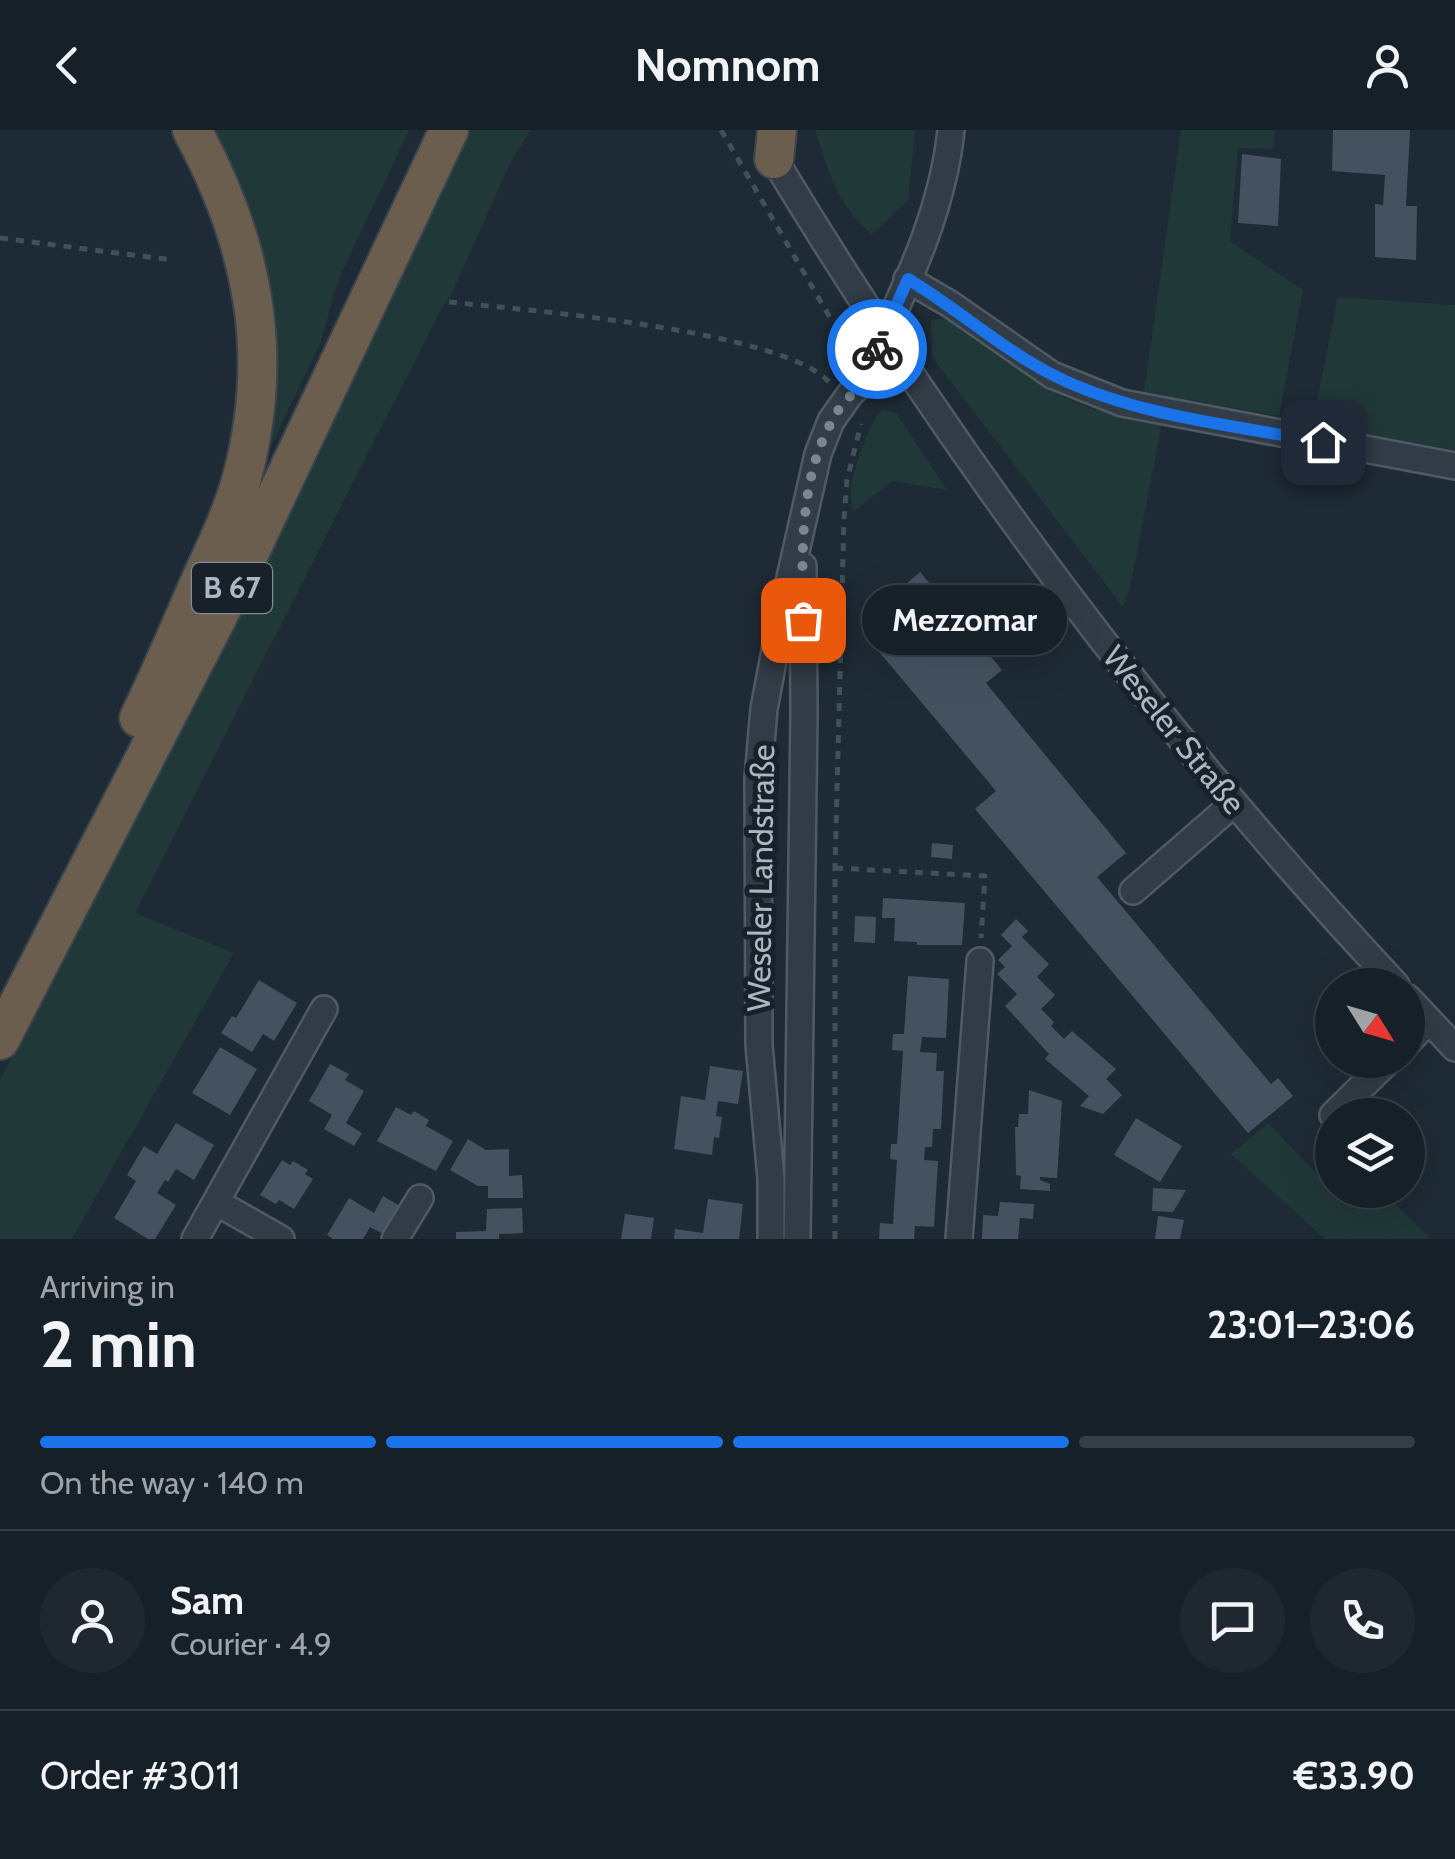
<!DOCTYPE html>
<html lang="en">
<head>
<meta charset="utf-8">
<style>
  :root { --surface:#162028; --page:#1f2830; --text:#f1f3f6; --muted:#9ea3a8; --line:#353e45; --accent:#1a73e8 }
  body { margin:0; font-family:Cabin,sans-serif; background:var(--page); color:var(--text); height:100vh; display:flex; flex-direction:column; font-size:38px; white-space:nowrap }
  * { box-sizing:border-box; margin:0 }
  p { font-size:32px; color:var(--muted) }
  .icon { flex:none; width:55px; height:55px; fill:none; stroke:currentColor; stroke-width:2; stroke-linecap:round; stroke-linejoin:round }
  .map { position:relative; height:1109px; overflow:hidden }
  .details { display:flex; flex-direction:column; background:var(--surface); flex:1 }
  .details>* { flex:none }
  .needle { width:65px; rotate:127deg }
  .buttons { position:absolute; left:1315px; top:838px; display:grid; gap:20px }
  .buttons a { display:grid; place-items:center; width:110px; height:110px; border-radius:50%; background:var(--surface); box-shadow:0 10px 40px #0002,0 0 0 2px var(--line); font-size:50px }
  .pin { position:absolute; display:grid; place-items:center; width:85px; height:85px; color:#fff; margin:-42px; border-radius:20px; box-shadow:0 5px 15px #0006 }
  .courier { position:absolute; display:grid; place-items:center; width:100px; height:100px; margin:-50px; border:8px solid #1a73e8; border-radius:50%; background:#fff; color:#222; box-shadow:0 2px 12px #0007 }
  .bubble { position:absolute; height:70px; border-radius:35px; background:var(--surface); box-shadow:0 10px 40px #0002,0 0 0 2px var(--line); font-size:32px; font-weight:700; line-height:70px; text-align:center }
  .head em { font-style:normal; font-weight:700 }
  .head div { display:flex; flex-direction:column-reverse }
  .head { display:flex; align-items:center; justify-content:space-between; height:170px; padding:0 40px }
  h1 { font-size:65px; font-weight:700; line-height:75px }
  .bar { display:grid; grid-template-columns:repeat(4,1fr); gap:15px 10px; align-content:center; height:120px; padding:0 40px }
  .bar i { height:12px; border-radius:8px; background:var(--line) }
  .bar .on { background:var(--accent) }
  .bar p { grid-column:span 4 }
  .line { display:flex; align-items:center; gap:25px; padding:0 40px; border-top:2px solid var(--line) }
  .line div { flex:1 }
  .round { display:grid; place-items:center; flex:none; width:105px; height:105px; border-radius:52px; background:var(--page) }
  header { display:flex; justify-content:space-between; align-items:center; height:130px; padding:0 40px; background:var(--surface); font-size:45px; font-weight:700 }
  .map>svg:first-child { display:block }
</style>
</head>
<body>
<header><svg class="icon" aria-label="back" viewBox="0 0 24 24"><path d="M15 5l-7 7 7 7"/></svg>Nomnom<svg class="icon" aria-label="person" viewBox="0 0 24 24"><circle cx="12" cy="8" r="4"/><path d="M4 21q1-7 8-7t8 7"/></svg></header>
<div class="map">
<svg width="1455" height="1109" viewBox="0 0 1455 1109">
  <rect width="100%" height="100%" fill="#1e2a35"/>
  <path fill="#213838" d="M 206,0 L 409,0 L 338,151 L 321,212 L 261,337 Z
    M 471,0 L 531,0 L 512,29 L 451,165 L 439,183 L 135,783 L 234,823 L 72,1109 L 0,1109 L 0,950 L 203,560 Z
    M 815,0 L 915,0 L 908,70 L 872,104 C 839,79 827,38 815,0 Z
    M 1181,0 L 1275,0 L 1273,19 L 1238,18 L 1230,111 L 1303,160 L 1279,286 L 1144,262 Z
    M 1338,167 L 1455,175 L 1455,320 L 1312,295 Z
    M 947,187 L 1058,265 L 1092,279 L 1162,294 L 1130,458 L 1123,477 L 932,227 L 931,191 Z
    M 882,280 L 896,283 L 947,360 L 892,351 L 853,382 C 852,374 850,365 851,357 C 853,340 871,288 882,280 Z
    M 1268,993 L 1332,1060 L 1381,1060 L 1431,1109 L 1325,1109 L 1231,1024 Z"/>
  <path fill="#445260" d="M 1333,0 L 1410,0 L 1406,76 L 1417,76 L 1416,130 L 1375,127 L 1375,74 L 1383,75 L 1385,45 L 1332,41 Z
    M 1242,24 L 1281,29 L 1278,96 L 1238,93 Z
    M 920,442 L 1002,540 L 986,553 L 1126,723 L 1097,747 L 1271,954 L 1278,948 L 1293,966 L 1248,1003 L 975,679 L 996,661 L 875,517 L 884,509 L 866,488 Z
    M 932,713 L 953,715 L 952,729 L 931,727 Z
    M 883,768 L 965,773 L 962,815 L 917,815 L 917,812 L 894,811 L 895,788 L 882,788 Z
    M 855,786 L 876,787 L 875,813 L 854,812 Z
    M 1016,789 L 1028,801 L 1022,807 L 1049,834 L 1037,847 L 1055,865 L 1041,879 L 1054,892 L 1051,896 L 1064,909 L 1072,901 L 1116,939 L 1106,949 L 1122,965 L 1103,984 L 1080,976 L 1089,966 L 1045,929 L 1049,924 L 1005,876 L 1017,864 L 997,844 L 1005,837 L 998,830 L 1012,816 L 1001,805 Z
    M 908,846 L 949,849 L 946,908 L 922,907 L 920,922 L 937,923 L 936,941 L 944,941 L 941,999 L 933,999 L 932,1017 L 925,1017 L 924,1030 L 938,1031 L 934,1097 L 915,1096 L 914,1109 L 879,1109 L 880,1093 L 893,1094 L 897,1030 L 890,1029 L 891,1014 L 897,1014 L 903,921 L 892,920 L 893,904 L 904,904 Z
    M 259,850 L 297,873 L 274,911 L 263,904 L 252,922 L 221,903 L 232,886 L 236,888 Z
    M 220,917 L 257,939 L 230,985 L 192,963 Z
    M 330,934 L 349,944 L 345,950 L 364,961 L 346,993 L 362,1003 L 354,1016 L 324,999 L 332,985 L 309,971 Z
    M 710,936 L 743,941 L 738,974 L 718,971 L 716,986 L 722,987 L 719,1008 L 714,1007 L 712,1025 L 674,1019 L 681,966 L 705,970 Z
    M 1029,960 L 1062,971 L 1057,1048 L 1040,1047 L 1040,1050 L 1050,1054 L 1050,1061 L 1020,1059 L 1021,1046 L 1016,1045 L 1015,997 L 1018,997 L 1019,984 L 1028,984 Z
    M 396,977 L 411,985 L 414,981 L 429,990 L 426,996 L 453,1011 L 436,1041 L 377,1011 Z
    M 1136,988 L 1182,1016 L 1160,1052 L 1114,1025 Z
    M 176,993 L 214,1015 L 194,1050 L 176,1039 L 168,1052 L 165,1050 L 157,1063 L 176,1075 L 155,1109 L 148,1109 L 114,1088 L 136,1051 L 127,1045 L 144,1016 L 157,1024 Z
    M 468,1009 L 486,1020 L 509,1019 L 509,1046 L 522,1045 L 523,1068 L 488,1068 L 488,1056 L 478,1056 L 450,1040 Z
    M 282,1030 L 290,1035 L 293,1031 L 308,1040 L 305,1044 L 313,1049 L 294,1079 L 279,1070 L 276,1074 L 260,1065 Z
    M 1153,1058 L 1186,1060 L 1173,1082 L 1152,1081 Z
    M 383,1066 L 400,1076 L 384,1104 L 370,1097 L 363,1109 L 333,1109 L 327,1105 L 349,1068 L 374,1083 Z
    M 708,1069 L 743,1074 L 739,1109 L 674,1109 L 675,1099 L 703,1103 Z
    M 1000,1072 L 1034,1074 L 1033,1089 L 1020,1088 L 1018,1109 L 982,1109 L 983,1085 L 998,1086 Z
    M 522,1078 L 523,1103 L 499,1104 L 499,1109 L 456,1109 L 456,1102 L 486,1101 L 487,1079 Z
    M 625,1084 L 654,1088 L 651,1109 L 621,1109 Z
    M 1158,1086 L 1184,1090 L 1180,1109 L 1155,1109 Z"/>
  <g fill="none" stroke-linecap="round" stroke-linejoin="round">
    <g stroke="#4f5a64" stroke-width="30">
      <path id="minor" d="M 774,29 C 955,329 1157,599 1396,855
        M 907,149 L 950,174 L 1052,245 L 1122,273 L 1455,336
        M 1133,761 L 1233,674
        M 1408,868 L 1455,918
        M 1408,912 L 1429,891
        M 1333,985 L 1389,930
        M 216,1072 L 281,1109
        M 195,1109 L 324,879
        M 395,1109 L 420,1068
        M 771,1109 L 771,1049 L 759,915 L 758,648 L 764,579 L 782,483 L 818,324 L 831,291 L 850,264 L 862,253 C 898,171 942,90 951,0
        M 797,1109 L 804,584 L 803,436
        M 959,1109 L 980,831"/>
    </g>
    <g stroke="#3a444d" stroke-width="42">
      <path id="highway" d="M 774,29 L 777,0
        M 139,588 C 159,547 177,505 195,463 C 211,426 230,390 241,351 C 276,225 253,113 192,0
        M 0,910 L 240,443 L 449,0"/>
    </g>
    <path stroke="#3e5354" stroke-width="5" stroke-dasharray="8 8" stroke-linecap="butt" d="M 721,0 L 832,191 L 852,197
      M 0,108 L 172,130
      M 449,172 C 524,180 786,200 831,254
      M 835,738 L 985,746 L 981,808
      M 835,1109 L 835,738 L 844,389 L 847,350 L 861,294"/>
    <use href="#minor" stroke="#323c46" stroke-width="25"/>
    <use href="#highway" stroke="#6c5e4f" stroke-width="38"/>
  </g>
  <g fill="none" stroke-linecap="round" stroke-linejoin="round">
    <path stroke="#7a8691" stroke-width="10" stroke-dasharray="0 18" d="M 803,490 C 802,424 799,350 832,291 C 839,276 851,266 861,254 C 868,245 872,230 877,219"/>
    <path stroke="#1a73e8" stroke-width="12" d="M 877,219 L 908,149 C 958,179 1003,220 1055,246 C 1135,286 1236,296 1323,312"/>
  </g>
  <g text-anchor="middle" stroke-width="10" stroke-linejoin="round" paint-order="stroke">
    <rect fill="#18212a" stroke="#7f8a95" stroke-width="2.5" x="192" y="433" width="80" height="50" rx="8"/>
    <g font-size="30" font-weight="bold" fill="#abb7c3">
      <text x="232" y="468">B 67</text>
    </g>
    <g font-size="32" fill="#abb7c3" stroke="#18212a">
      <text transform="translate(1174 600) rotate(51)" y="11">Weseler Straße</text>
      <text transform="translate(761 748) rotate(-89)" y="11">Weseler Landstraße</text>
    </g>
  </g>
</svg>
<div class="buttons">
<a><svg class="needle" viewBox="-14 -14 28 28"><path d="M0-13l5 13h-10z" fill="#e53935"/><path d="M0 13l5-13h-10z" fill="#9ea3a8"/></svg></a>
<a><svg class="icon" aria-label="layers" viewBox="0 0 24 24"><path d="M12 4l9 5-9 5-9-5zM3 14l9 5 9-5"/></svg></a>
</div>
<div class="pin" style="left:803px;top:490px;background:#ea580c"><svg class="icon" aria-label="bag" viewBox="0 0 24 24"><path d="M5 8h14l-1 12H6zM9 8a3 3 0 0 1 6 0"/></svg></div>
<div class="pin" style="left:1323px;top:312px;background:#1f2937"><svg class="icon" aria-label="home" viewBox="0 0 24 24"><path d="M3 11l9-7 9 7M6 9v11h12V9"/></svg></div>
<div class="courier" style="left:877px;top:219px"><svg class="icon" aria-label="bike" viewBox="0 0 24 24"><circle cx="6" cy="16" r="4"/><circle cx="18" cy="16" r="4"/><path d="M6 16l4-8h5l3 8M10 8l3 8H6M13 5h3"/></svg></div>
<div class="bubble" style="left:862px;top:455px;width:205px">Mezzomar</div>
</div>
<section class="details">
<div class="head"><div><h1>2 min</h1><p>Arriving in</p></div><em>23:01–23:06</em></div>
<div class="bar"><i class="on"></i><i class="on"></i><i class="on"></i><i></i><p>On the way · 140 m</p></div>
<div class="line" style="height:180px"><a class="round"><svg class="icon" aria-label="person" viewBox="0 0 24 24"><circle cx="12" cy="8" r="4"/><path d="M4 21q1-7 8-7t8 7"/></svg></a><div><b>Sam</b><p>Courier · 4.9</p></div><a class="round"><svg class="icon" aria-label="chat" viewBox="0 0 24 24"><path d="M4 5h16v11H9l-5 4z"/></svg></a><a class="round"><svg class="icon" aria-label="phone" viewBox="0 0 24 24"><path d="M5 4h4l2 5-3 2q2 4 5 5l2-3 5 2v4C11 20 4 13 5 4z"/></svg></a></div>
<div class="line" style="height:130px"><div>Order #3011</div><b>€33.90</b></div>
</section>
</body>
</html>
